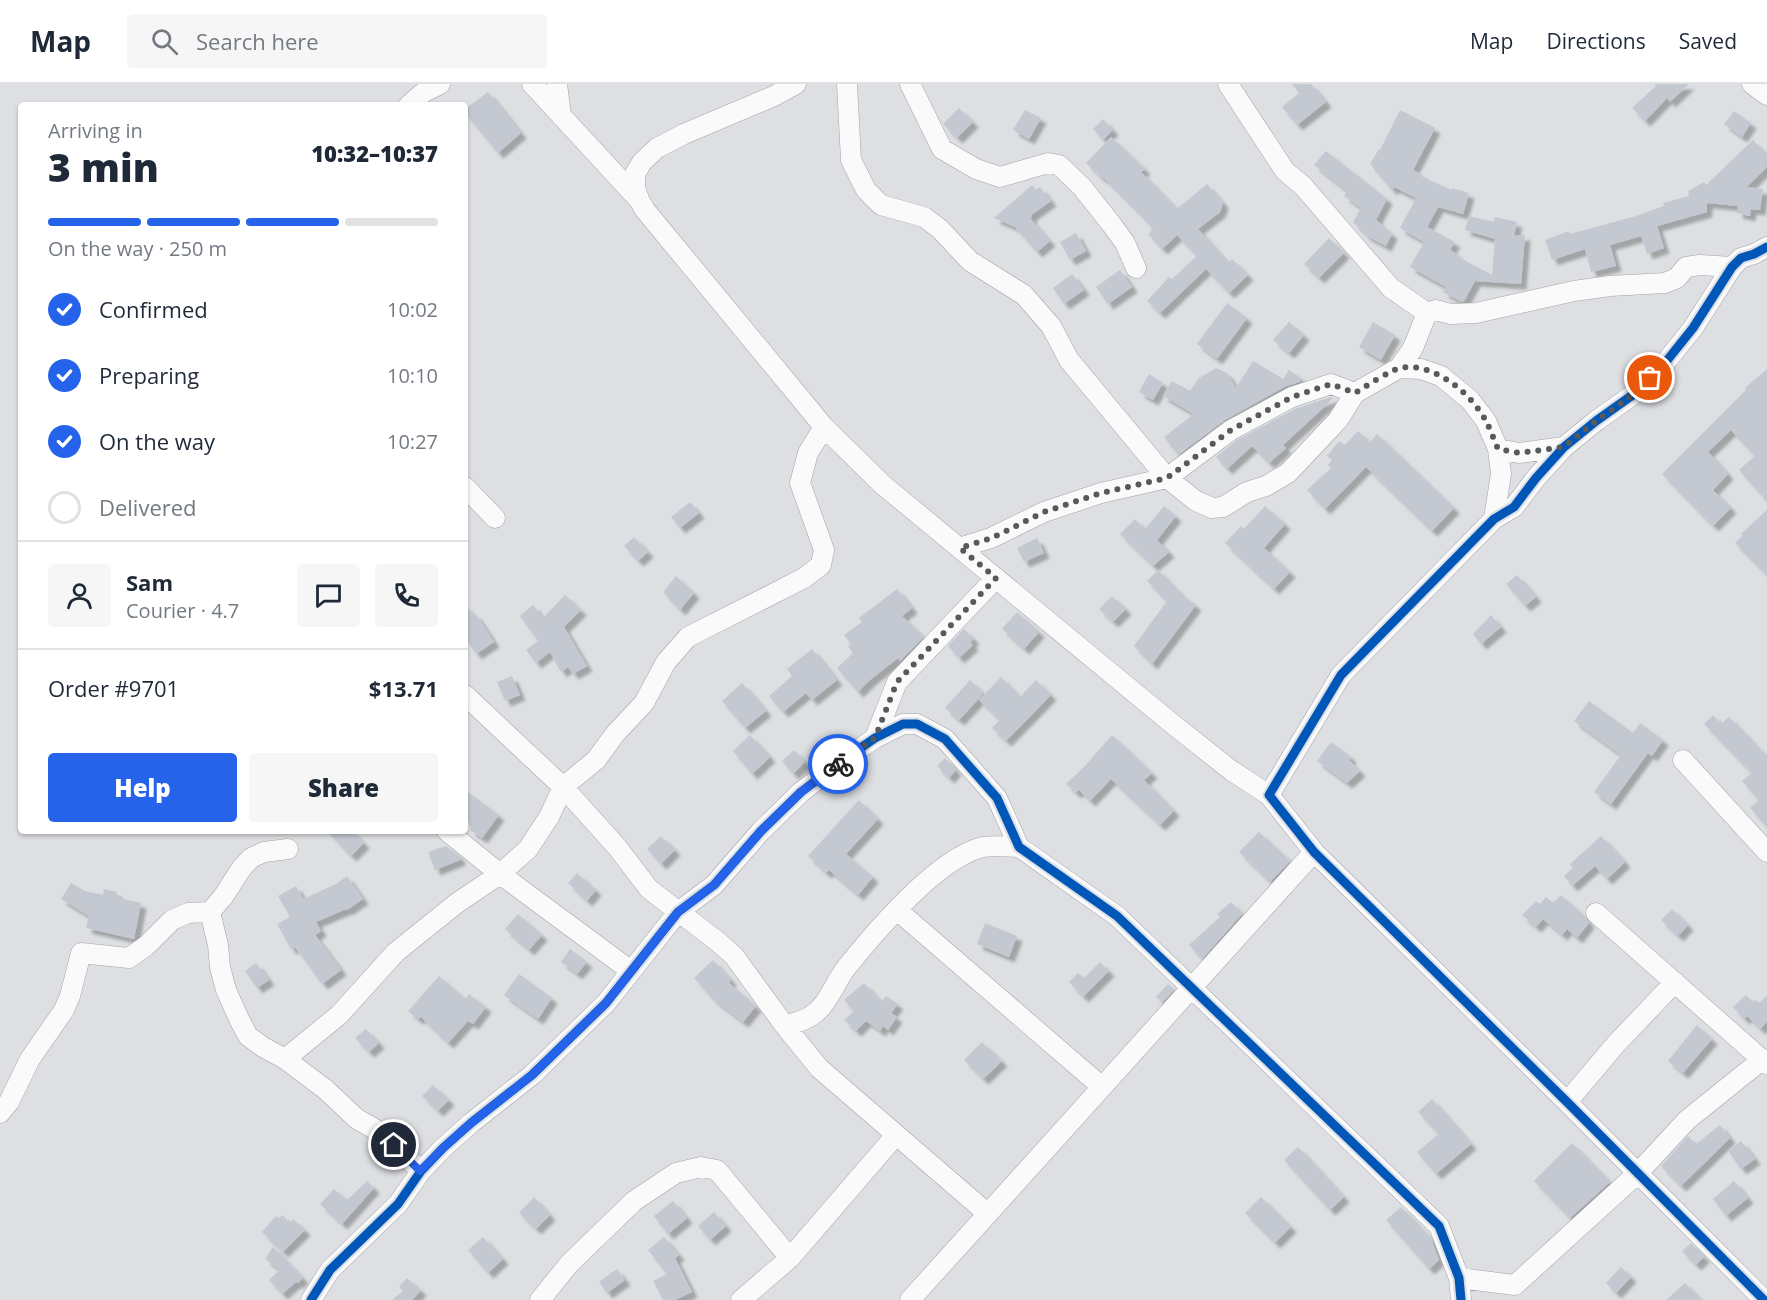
<!DOCTYPE html>
<html lang="en">
<head>
<meta charset="utf-8">
<style>
  :root { --surface:#fff; --page:#f6f6f7; --text:#1f2937; --muted:#747a83; --line:#e0e1e3; --accent:#2563eb }
  body { margin:0; font-family:"Open Sans",sans-serif; background:var(--page); color:var(--text); height:100vh; display:flex; flex-direction:column; font-size:22px; white-space:nowrap }
  * { box-sizing:border-box; margin:0 }
  p { font-size:20px; color:var(--muted) }
  .icon { flex:none; width:33px; height:33px; fill:none; stroke:currentColor; stroke-width:2; stroke-linecap:round; stroke-linejoin:round }
  .map { position:relative; flex:1; overflow:hidden }
  .drawer { position:absolute; left:18px; top:18px; width:450px; height:732px; display:flex; flex-direction:column; background:var(--surface); border-radius:6px; box-shadow:0 2px 4px #0004 }
  .drawer>* { flex:none }
  .pin { position:absolute; display:grid; place-items:center; width:51px; height:51px; color:#fff; margin:-26px; border:3px solid #fff; border-radius:50%; box-shadow:0 2px 6px #0007 }
  .courier { position:absolute; display:grid; place-items:center; width:60px; height:60px; margin:-30px; border:4px solid #2563eb; border-radius:50%; background:#fff; color:#222; box-shadow:0 2px 8px #0007 }
  .summary em { font-style:normal; font-weight:800 }
  .summary div { display:flex; flex-direction:column-reverse }
  .summary { display:flex; align-items:center; justify-content:space-between; height:102px; padding:0 30px }
  h1 { font-size:39px; font-weight:800; line-height:45px }
  .bar { display:grid; grid-template-columns:repeat(4,1fr); gap:9px 6px; align-content:center; height:72px; padding:0 30px }
  .bar i { height:8px; border-radius:4px; background:var(--line) }
  .bar .on { background:var(--accent) }
  .bar p { grid-column:span 4 }
  .line { display:flex; align-items:center; gap:15px; padding:0 30px; border-top:2px solid var(--line) }
  .line div { flex:1 }
  .round { display:grid; place-items:center; flex:none; width:63px; height:63px; border-radius:6px; background:var(--page) }
  ol { padding:0 30px; list-style:none }
  li { display:flex; align-items:center; gap:18px; height:66px }
  li p { margin-inline-start:auto }
  li .icon { padding:6px; border-radius:50%; background:var(--accent); color:#fff; stroke-width:4 }
  li:last-child { color:var(--muted) }
  li i { width:33px; height:33px; border:3px solid var(--line); border-radius:50% }
  .primary-button { display:flex; gap:12px; margin-top:auto; padding:12px 30px }
  .primary-button a { flex:1; height:69px; border-radius:6px; background:var(--accent); color:#fff; font-size:24px; font-weight:800; line-height:69px; text-align:center }
  .primary-button a+a { background:var(--page); color:var(--text) }
  header { display:flex; align-items:center; gap:36px; box-sizing:border-box; height:84px; padding:0 30px; background:var(--surface); border-bottom:2px solid var(--line) }
  header strong { font-size:28px }
  nav { display:flex; gap:33px; margin-inline-start:auto; font-size:21px }
  .search { width:420px; height:54px; background:var(--page); display:flex; align-items:center; gap:15px; box-sizing:border-box; padding:0 21px; border-radius:6px; color:var(--muted); font-size:22px }
  .map>svg:first-child { display:block }
</style>
</head>
<body>
<header>
<strong>Map</strong>
<div class="search"><svg class="icon" aria-label="search" viewBox="0 0 24 24"><circle cx="10" cy="10" r="6"/><path d="M15 15l6 6"/></svg>Search here</div>
<nav><a>Map</a><a>Directions</a><a>Saved</a></nav>
</header>
<div class="map">
<svg width="1767" height="1216" viewBox="0 0 1767 1216">
  <defs>
    <filter id="shadow"><feDropShadow dx="5.5" dy="5.5" stdDeviation="1.5" flood-color="#0004"/></filter>
  </defs>
  <rect width="100%" height="100%" fill="#dddfe2"/>
  <path fill="#c3c8d1" filter="url(#shadow)" d="M 1292,0 L 1311,0 L 1326,18 L 1297,41 L 1282,23 L 1299,9 Z
    M 1654,0 L 1689,0 L 1670,18 L 1667,14 L 1645,37 L 1632,24 L 1656,2 Z
    M 488,8 L 521,49 L 498,69 L 465,29 L 465,25 Z
    M 959,24 L 973,38 L 957,54 L 943,40 Z
    M 1025,26 L 1041,34 L 1029,55 L 1013,46 Z
    M 1400,26 L 1435,44 L 1413,86 L 1423,91 L 1422,93 L 1452,106 L 1452,104 L 1469,109 L 1463,130 L 1438,123 L 1427,143 L 1455,158 L 1450,166 L 1457,170 L 1456,172 L 1492,191 L 1495,155 L 1465,146 L 1469,132 L 1494,138 L 1495,133 L 1517,138 L 1514,152 L 1525,151 L 1521,200 L 1475,197 L 1464,217 L 1462,218 L 1443,208 L 1446,203 L 1410,183 L 1424,158 L 1400,144 L 1416,114 L 1394,103 L 1392,106 L 1370,80 L 1379,65 L 1380,66 Z
    M 1734,27 L 1751,39 L 1742,53 L 1724,40 Z
    M 1103,35 L 1113,46 L 1103,56 L 1093,45 Z
    M 1111,53 L 1145,85 L 1141,88 L 1176,124 L 1178,124 L 1207,100 L 1223,119 L 1220,128 L 1198,145 L 1228,179 L 1232,175 L 1248,191 L 1229,209 L 1206,185 L 1160,229 L 1147,217 L 1169,193 L 1172,195 L 1197,172 L 1177,151 L 1162,165 L 1148,150 L 1153,145 L 1139,129 L 1103,93 L 1102,94 L 1086,79 Z
    M 1753,56 L 1767,71 L 1767,83 L 1747,103 L 1763,105 L 1760,126 L 1751,125 L 1750,132 L 1737,129 L 1738,122 L 1707,119 L 1707,128 L 1657,142 L 1664,164 L 1647,170 L 1641,152 L 1610,161 L 1616,182 L 1591,188 L 1585,165 L 1552,176 L 1545,156 L 1569,147 L 1570,150 L 1636,132 L 1664,122 L 1663,119 L 1689,112 L 1688,107 L 1704,98 L 1706,101 Z
    M 1326,67 L 1387,115 L 1376,136 L 1392,150 L 1386,162 L 1367,152 L 1353,138 L 1361,124 L 1344,112 L 1347,107 L 1314,81 Z
    M 1032,101 L 1036,106 L 1040,103 L 1051,117 L 1031,131 L 1032,133 L 1030,134 L 1050,157 L 1037,168 L 1015,143 L 994,134 Z
    M 1076,149 L 1086,167 L 1070,176 L 1060,158 Z
    M 1329,154 L 1344,169 L 1319,194 L 1304,180 Z
    M 1120,186 L 1132,203 L 1108,220 L 1096,203 Z
    M 1072,190 L 1084,206 L 1064,220 L 1053,204 Z
    M 1227,219 L 1247,234 L 1217,275 L 1197,260 Z
    M 1289,238 L 1304,251 L 1289,269 L 1273,256 Z
    M 1373,238 L 1395,251 L 1381,276 L 1359,263 Z
    M 1253,277 L 1283,295 L 1289,286 L 1301,294 L 1299,298 L 1286,302 L 1225,336 L 1178,371 L 1164,353 L 1194,330 L 1163,312 L 1172,297 L 1190,307 L 1199,294 L 1216,284 L 1227,289 L 1236,304 Z
    M 1767,285 L 1767,417 L 1739,386 L 1755,372 L 1731,346 L 1708,368 L 1728,390 L 1713,406 L 1731,424 L 1713,442 L 1662,390 L 1746,306 L 1745,304 Z
    M 1149,290 L 1163,299 L 1153,316 L 1139,308 Z
    M 1331,313 L 1333,314 L 1322,325 L 1283,361 L 1286,364 L 1269,379 L 1252,362 L 1227,385 L 1216,373 L 1237,356 L 1297,324 Z
    M 1358,347 L 1370,358 L 1377,350 L 1454,424 L 1432,447 L 1366,383 L 1325,425 L 1307,406 L 1331,384 L 1328,381 L 1332,376 L 1327,372 L 1339,357 L 1345,361 Z
    M 690,418 L 699,429 L 680,444 L 671,433 Z
    M 1164,422 L 1176,432 L 1157,456 L 1169,468 L 1153,482 L 1120,450 L 1135,435 L 1145,445 Z
    M 1265,422 L 1285,440 L 1264,464 L 1290,488 L 1274,505 L 1225,459 L 1241,442 L 1244,445 Z
    M 1767,426 L 1767,491 L 1735,459 L 1743,451 L 1741,450 Z
    M 634,453 L 648,468 L 638,477 L 624,462 Z
    M 1037,454 L 1044,469 L 1024,478 L 1017,464 Z
    M 1158,486 L 1182,511 L 1196,521 L 1152,580 L 1134,562 L 1167,517 L 1147,497 Z
    M 1517,491 L 1536,513 L 1525,522 L 1506,500 Z
    M 676,492 L 694,509 L 680,526 L 663,508 Z
    M 897,505 L 912,524 L 902,532 L 924,553 L 900,577 L 898,574 L 870,596 L 858,608 L 837,584 L 853,569 L 848,562 L 851,560 L 844,551 L 862,538 L 859,534 Z
    M 565,511 L 581,526 L 564,543 L 587,582 L 573,590 L 568,583 L 561,588 L 550,568 L 536,579 L 526,566 L 538,557 L 520,532 L 533,521 L 543,534 Z
    M 1112,512 L 1126,525 L 1113,538 L 1099,525 Z
    M 465,521 L 473,531 L 475,529 L 494,558 L 476,570 L 465,553 Z
    M 1017,528 L 1039,548 L 1024,565 L 1002,545 Z
    M 1491,531 L 1501,543 L 1481,560 L 1473,550 Z
    M 964,545 L 974,555 L 970,558 L 973,561 L 959,574 L 948,562 Z
    M 812,565 L 837,596 L 812,616 L 806,609 L 783,628 L 769,612 L 792,592 L 787,585 Z
    M 512,592 L 520,611 L 505,617 L 497,598 Z
    M 1001,593 L 1020,613 L 1036,596 L 1051,611 L 1006,657 L 992,644 L 1000,636 L 979,616 Z
    M 970,596 L 984,609 L 959,636 L 945,624 Z
    M 742,599 L 766,627 L 745,644 L 722,617 Z
    M 1589,617 L 1633,649 L 1640,639 L 1663,656 L 1652,672 L 1648,669 L 1611,720 L 1594,708 L 1621,671 L 1574,637 Z
    M 1713,631 L 1721,640 L 1729,633 L 1767,673 L 1767,743 L 1750,724 L 1759,716 L 1742,697 L 1752,689 L 1704,640 Z
    M 750,651 L 770,673 L 752,690 L 733,667 Z
    M 1112,651 L 1152,689 L 1144,696 L 1174,727 L 1160,741 L 1111,695 L 1090,717 L 1079,706 L 1076,709 L 1066,700 L 1085,682 Z
    M 1331,658 L 1351,673 L 1349,676 L 1360,687 L 1347,699 L 1317,677 Z
    M 794,666 L 805,678 L 793,690 L 782,677 Z
    M 945,674 L 956,686 L 949,694 L 937,682 Z
    M 465,706 L 499,731 L 482,754 L 470,746 L 473,741 L 465,736 Z
    M 859,716 L 878,735 L 846,770 L 873,793 L 858,811 L 829,786 L 826,789 L 808,772 Z
    M 327,747 L 353,747 L 364,759 L 351,772 Z
    M 1259,748 L 1290,777 L 1270,798 L 1239,768 Z
    M 661,752 L 675,766 L 661,780 L 647,765 Z
    M 1601,752 L 1625,778 L 1607,795 L 1595,782 L 1572,802 L 1564,792 L 1573,784 L 1570,780 Z
    M 446,762 L 459,772 L 460,776 L 435,786 L 428,768 Z
    M 577,789 L 596,806 L 587,817 L 568,799 Z
    M 347,792 L 363,815 L 347,826 L 346,825 L 316,838 L 321,847 L 315,851 L 341,886 L 322,900 L 295,863 L 291,865 L 277,840 L 290,833 L 278,812 L 296,802 L 303,815 L 336,800 Z
    M 71,799 L 85,807 L 103,811 L 104,805 L 117,808 L 116,813 L 141,819 L 134,855 L 86,844 L 89,832 L 61,815 Z
    M 1561,811 L 1584,832 L 1589,839 L 1577,854 L 1567,845 L 1562,851 L 1543,835 L 1536,843 L 1522,831 L 1536,817 L 1540,820 L 1546,813 L 1553,819 Z
    M 1231,818 L 1242,830 L 1202,875 L 1189,861 L 1220,833 L 1217,830 Z
    M 1672,825 L 1688,841 L 1678,852 L 1661,836 Z
    M 518,830 L 542,851 L 529,866 L 505,845 Z
    M 985,839 L 1017,852 L 1009,873 L 977,860 Z
    M 570,865 L 587,878 L 577,890 L 561,878 Z
    M 713,876 L 731,896 L 729,899 L 756,922 L 743,938 L 712,914 L 694,894 Z
    M 1100,878 L 1109,887 L 1083,913 L 1069,898 L 1078,889 L 1084,894 Z
    M 256,879 L 269,896 L 257,904 L 245,887 Z
    M 519,890 L 552,914 L 538,935 L 504,911 Z
    M 439,892 L 465,915 L 469,910 L 486,923 L 473,940 L 468,937 L 448,959 L 421,933 L 418,935 L 408,927 Z
    M 864,899 L 881,918 L 886,912 L 898,920 L 891,929 L 897,933 L 888,946 L 883,942 L 880,947 L 866,937 L 856,947 L 844,936 L 854,927 L 844,916 Z
    M 1168,900 L 1174,905 L 1162,918 L 1156,913 Z
    M 1746,911 L 1753,919 L 1756,916 L 1759,919 L 1767,912 L 1767,938 L 1760,945 L 1747,932 L 1744,935 L 1733,923 Z
    M 1697,941 L 1712,955 L 1683,989 L 1668,977 Z
    M 366,945 L 379,959 L 369,968 L 355,954 Z
    M 982,958 L 1002,977 L 983,995 L 964,976 Z
    M 433,1001 L 449,1016 L 438,1027 L 422,1012 Z
    M 1432,1015 L 1471,1060 L 1436,1090 L 1417,1068 L 1439,1050 L 1418,1028 Z
    M 1720,1041 L 1730,1054 L 1681,1102 L 1661,1082 L 1688,1052 L 1696,1060 Z
    M 1741,1057 L 1755,1075 L 1741,1085 L 1728,1067 Z
    M 1572,1059 L 1610,1098 L 1570,1134 L 1534,1097 Z
    M 1298,1063 L 1344,1113 L 1330,1126 L 1284,1076 Z
    M 367,1097 L 374,1104 L 342,1140 L 320,1120 L 334,1105 L 347,1116 Z
    M 1734,1097 L 1748,1114 L 1726,1132 L 1713,1115 Z
    M 534,1113 L 550,1131 L 536,1145 L 519,1129 Z
    M 1261,1113 L 1291,1143 L 1275,1159 L 1245,1129 Z
    M 673,1117 L 687,1134 L 668,1150 L 654,1132 Z
    M 1401,1123 L 1431,1155 L 1439,1176 L 1429,1185 L 1386,1136 Z
    M 714,1128 L 726,1142 L 710,1156 L 698,1142 Z
    M 282,1131 L 290,1139 L 293,1135 L 305,1146 L 283,1168 L 262,1148 L 276,1132 L 279,1134 Z
    M 483,1153 L 503,1175 L 488,1189 L 468,1166 Z
    M 664,1153 L 679,1171 L 675,1174 L 692,1208 L 675,1216 L 663,1216 L 653,1197 L 667,1190 L 648,1166 Z
    M 1691,1159 L 1704,1173 L 1696,1181 L 1682,1167 Z
    M 273,1163 L 303,1194 L 298,1199 L 296,1198 L 282,1210 L 269,1196 L 280,1186 L 265,1175 Z
    M 1621,1183 L 1631,1193 L 1616,1209 L 1606,1199 Z
    M 617,1185 L 625,1196 L 607,1209 L 599,1198 Z
    M 407,1194 L 421,1206 L 412,1216 L 392,1216 L 403,1207 L 399,1203 Z
    M 1685,1199 L 1701,1216 L 1666,1216 Z"/>
  <g fill="none" stroke-linecap="round" stroke-linejoin="round">
    <g stroke="#a2a3a5" stroke-width="21">
      <path id="street" d="M 532,0 L 639,116 L 645,126 L 824,343 L 883,401 L 1175,642 L 1232,687 L 1269,711
        M 557,0 L 561,32
        M 847,0 L 851,76 L 866,106 L 881,121 L 924,133 L 940,145 L 970,177 L 1024,211 L 1051,242 L 1069,276 L 1167,394 L 1196,417 L 1212,424 L 1223,423 L 1247,408 L 1266,402 L 1288,389 L 1338,336 L 1355,309 L 1399,284 L 1413,264 L 1427,229
        M 910,0 L 942,65 L 976,85 L 1000,93 L 1048,79 L 1059,81 L 1082,103 L 1112,141 L 1125,159 L 1136,184
        M 1228,0 L 1285,87 L 1303,102 L 1391,204 L 1427,229
        M 1752,0 L 1767,11
        M 409,21 L 424,8 L 440,0
        M 639,115 L 635,104 L 635,90 L 642,78 L 657,64 L 684,50 L 774,12 L 796,0
        M 1427,229 L 1435,226 L 1451,230 L 1476,229 L 1574,207 L 1610,202 L 1665,199 L 1677,194 L 1686,183 L 1700,181 L 1732,183
        M 1399,284 L 1421,285 L 1441,292 L 1470,316 L 1486,337 L 1498,365 L 1501,390 L 1494,435
        M 1498,365 L 1519,369 L 1564,363
        M 465,403 L 495,434
        M 959,464 L 991,454 L 1044,428 L 1101,409 L 1167,394 L 1231,346 L 1292,313 L 1331,300 L 1355,309
        M 465,611 L 563,703 L 617,763 L 649,805 L 717,857 L 734,872 L 785,942 L 819,984 L 988,1130
        M 875,654 L 897,598 L 996,494
        M 1683,676 L 1767,768
        M 447,747 L 500,790 L 631,887
        M 897,826 L 1102,1003
        M 210,828 L 218,861 L 220,883 L 226,906 L 240,937 L 248,952 L 263,963 L 285,975 L 325,1005 L 357,1035 L 380,1048 L 421,1087
        M 1596,829 L 1767,980
        M 785,942 C 793,939 804,937 811,932 C 828,921 834,900 846,884 C 875,848 937,774 983,763 C 994,761 1008,763 1019,763
        M 285,975 L 339,931 L 396,868 L 457,819 L 500,790 L 528,765 L 549,733 L 563,703 L 596,676 L 615,650 L 644,619 L 666,578 L 688,553 L 804,494 L 821,481 L 824,466 L 800,399 L 808,369 L 824,343
        M 1567,1018 L 1616,960 L 1675,898
        M 0,1029 L 9,1018 L 30,975 L 64,926 L 70,912 L 81,869 L 129,874 L 146,862 L 172,836 L 188,829 L 210,828 L 223,813 L 241,785 L 251,774 L 264,768 L 288,765
        M 1459,1194 L 1515,1201 L 1638,1089 L 1687,1036 L 1763,975
        M 311,1216 L 330,1186 L 398,1120 L 421,1087 L 443,1064 L 471,1039 L 532,991 L 606,919 L 678,828 L 714,801 L 761,747 L 801,708 L 842,677 L 875,654 L 903,640 L 917,640 L 945,655 L 997,714 L 1019,763 L 1117,832 L 1439,1142 L 1459,1194 L 1461,1216
        M 540,1216 L 569,1180 L 634,1117 L 676,1089 L 701,1083 L 717,1086 L 790,1174
        M 741,1216 L 790,1174 L 896,1051
        M 910,1216 L 1314,768
        M 1764,1216 L 1567,1018 L 1314,768 L 1269,711 L 1341,591 L 1494,435 L 1514,423 L 1536,394 L 1564,363 L 1596,337 L 1634,310 L 1665,279 L 1693,244 L 1732,183 L 1741,174 L 1754,170 L 1767,163"/>
    </g>
    <use href="#street" stroke="#fafafb" stroke-width="20"/>
    <g stroke="#dbdfe4" stroke-width="13">
      <path id="cycleway" d="M 311,1216 L 330,1186 L 398,1120 L 421,1087 L 443,1064 L 471,1039 L 532,991 L 606,919 L 678,828 L 714,801 L 761,747 L 801,708 L 842,677 L 875,654 L 903,640 L 917,640 L 945,655 L 997,714 L 1019,763 L 1117,832 L 1439,1142 L 1459,1194 L 1461,1216
        M 1764,1216 L 1567,1018 L 1314,768 L 1269,711 L 1341,591 L 1494,435 L 1514,423 L 1536,394 L 1564,363 L 1596,337 L 1634,310 L 1665,279 L 1693,244 L 1732,183 L 1741,174 L 1754,170 L 1767,163"/>
    </g>
    <use href="#cycleway" stroke="#0057b8" stroke-width="9"/>
  </g>
  <g fill="none" stroke-linecap="round" stroke-linejoin="round">
    <path stroke="#58595b" stroke-width="6" stroke-dasharray="0 10.8" d="M 838,680 L 875,654 L 897,598 L 996,494 L 960,464 L 992,454 L 1044,428 L 1101,409 L 1167,394 L 1231,346 L 1292,313 L 1331,300 L 1355,309 C 1365,303 1390,286 1400,284 C 1434,277 1473,311 1487,339 C 1491,347 1494,356 1498,365 L 1519,369 L 1564,363 L 1596,337 L 1634,310 L 1650,294"/>
    <path stroke="#2563eb" stroke-width="8" d="M 394,1061 L 420,1087 L 443,1064 L 471,1039 L 532,991 L 606,919 L 678,828 L 714,801 L 761,747 L 801,708 L 838,680"/>
  </g>
</svg>
<div class="pin" style="left:1650px;top:294px;background:#ea580c"><svg class="icon" aria-label="bag" viewBox="0 0 24 24"><path d="M5 8h14l-1 12H6zM9 8a3 3 0 0 1 6 0"/></svg></div>
<div class="pin" style="left:394px;top:1061px;background:#1f2937"><svg class="icon" aria-label="home" viewBox="0 0 24 24"><path d="M3 11l9-7 9 7M6 9v11h12V9"/></svg></div>
<div class="courier" style="left:838px;top:680px"><svg class="icon" aria-label="bike" viewBox="0 0 24 24"><circle cx="6" cy="16" r="4"/><circle cx="18" cy="16" r="4"/><path d="M6 16l4-8h5l3 8M10 8l3 8H6M13 5h3"/></svg></div>
<section class="drawer">
<div class="summary"><div><h1>3 min</h1><p>Arriving in</p></div><em>10:32–10:37</em></div>
<div class="bar"><i class="on"></i><i class="on"></i><i class="on"></i><i></i><p>On the way · 250 m</p></div>
<ol>
<li><svg class="icon" aria-label="check" viewBox="0 0 24 24"><path d="M5 12l5 5 9-10"/></svg>Confirmed<p>10:02</p></li>
<li><svg class="icon" aria-label="check" viewBox="0 0 24 24"><path d="M5 12l5 5 9-10"/></svg>Preparing<p>10:10</p></li>
<li><svg class="icon" aria-label="check" viewBox="0 0 24 24"><path d="M5 12l5 5 9-10"/></svg>On the way<p>10:27</p></li>
<li><i></i>Delivered</li>
</ol>
<div class="line" style="height:108px"><a class="round"><svg class="icon" aria-label="person" viewBox="0 0 24 24"><circle cx="12" cy="8" r="4"/><path d="M4 21q1-7 8-7t8 7"/></svg></a><div><b>Sam</b><p>Courier · 4.7</p></div><a class="round"><svg class="icon" aria-label="chat" viewBox="0 0 24 24"><path d="M4 5h16v11H9l-5 4z"/></svg></a><a class="round"><svg class="icon" aria-label="phone" viewBox="0 0 24 24"><path d="M5 4h4l2 5-3 2q2 4 5 5l2-3 5 2v4C11 20 4 13 5 4z"/></svg></a></div>
<div class="line" style="height:78px"><div>Order #9701</div><b>$13.71</b></div>
<div class="primary-button"><a>Help</a><a>Share</a></div>
</section>
</div>
</body>
</html>
